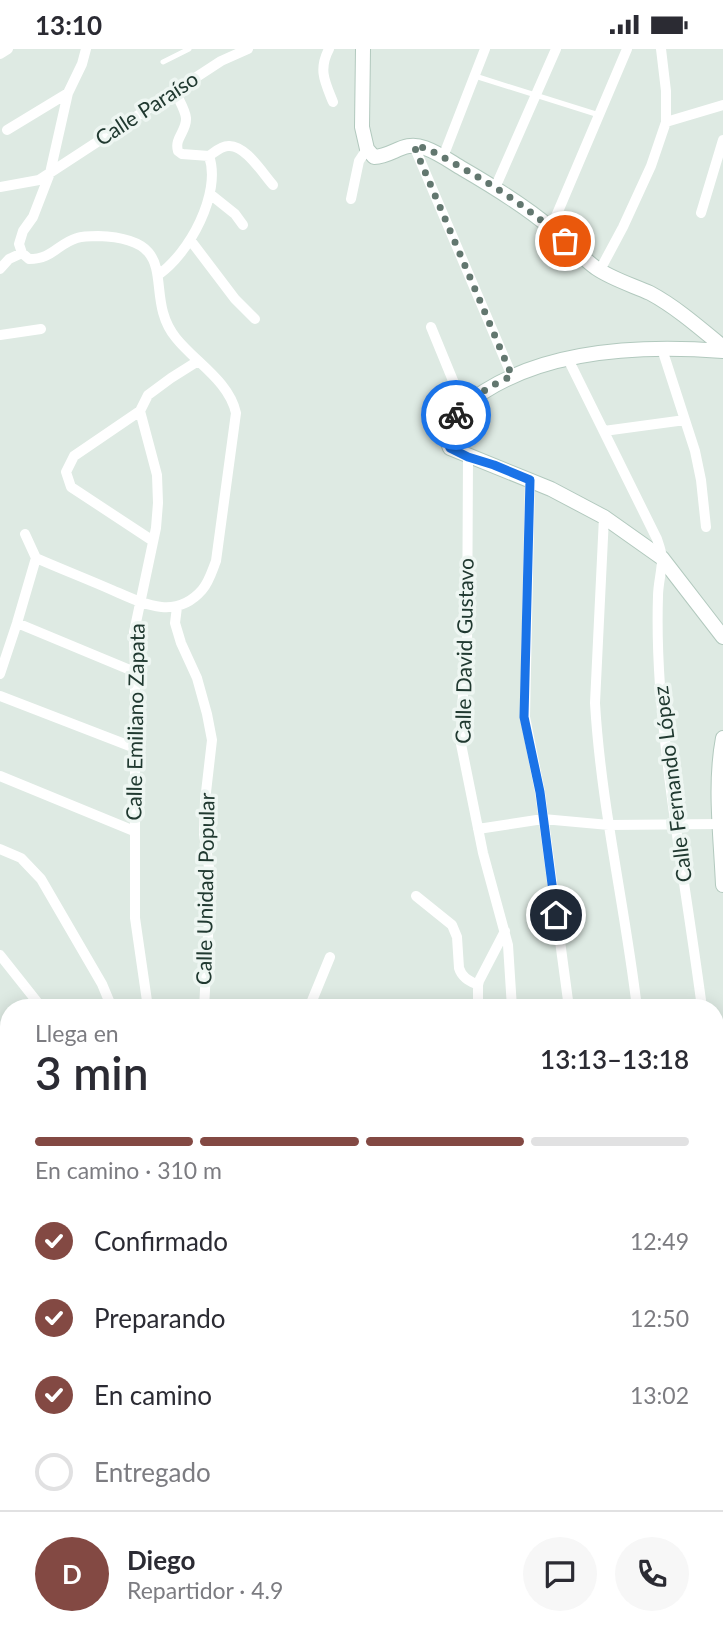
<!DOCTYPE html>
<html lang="es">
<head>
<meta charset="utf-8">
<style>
  :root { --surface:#fff; --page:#f7f7f7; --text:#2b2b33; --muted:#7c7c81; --line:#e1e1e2; --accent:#834943 }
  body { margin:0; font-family:Lato,sans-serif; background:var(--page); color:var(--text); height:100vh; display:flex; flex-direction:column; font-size:26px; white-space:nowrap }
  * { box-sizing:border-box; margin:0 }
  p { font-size:23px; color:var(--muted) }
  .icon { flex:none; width:38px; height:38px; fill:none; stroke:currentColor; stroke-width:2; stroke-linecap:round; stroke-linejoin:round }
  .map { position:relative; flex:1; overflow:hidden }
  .drawer { position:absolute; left:0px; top:950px; width:724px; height:653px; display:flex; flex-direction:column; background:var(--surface); border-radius:28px 28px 0 0; box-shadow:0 4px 18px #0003 }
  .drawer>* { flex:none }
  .pin { position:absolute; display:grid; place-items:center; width:60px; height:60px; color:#fff; margin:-30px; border:4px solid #fff; border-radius:50%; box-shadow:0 2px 7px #0007 }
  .courier { position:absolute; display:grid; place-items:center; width:70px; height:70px; margin:-35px; border:5px solid #1a73e8; border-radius:50%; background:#fff; color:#222; box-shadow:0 2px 9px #0007 }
  .summary em { font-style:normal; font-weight:600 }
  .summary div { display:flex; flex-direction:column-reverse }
  .summary { display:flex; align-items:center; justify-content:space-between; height:119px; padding:0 35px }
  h1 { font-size:46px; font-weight:600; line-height:52px }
  .bar { display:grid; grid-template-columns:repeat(4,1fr); gap:10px 7px; align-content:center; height:84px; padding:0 35px }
  .bar i { height:9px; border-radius:5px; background:var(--line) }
  .bar .on { background:var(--accent) }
  .bar p { grid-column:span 4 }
  .line { display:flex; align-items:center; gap:18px; padding:0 35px; border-top:2px solid var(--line) }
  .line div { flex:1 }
  .round { display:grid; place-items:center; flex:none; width:74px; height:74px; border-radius:37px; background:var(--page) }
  ol { padding:0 35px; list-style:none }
  li { display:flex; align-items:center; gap:21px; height:77px }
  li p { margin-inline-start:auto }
  li .icon { padding:7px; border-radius:50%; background:var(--accent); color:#fff; stroke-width:4 }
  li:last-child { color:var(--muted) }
  li i { width:38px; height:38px; border:4px solid var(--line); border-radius:50% }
  .status { display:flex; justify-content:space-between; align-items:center; height:49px; padding:0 35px; background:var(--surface); direction:ltr }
  .status svg { height:19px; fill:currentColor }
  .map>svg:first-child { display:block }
</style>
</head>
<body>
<div class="status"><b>13:10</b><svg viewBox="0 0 49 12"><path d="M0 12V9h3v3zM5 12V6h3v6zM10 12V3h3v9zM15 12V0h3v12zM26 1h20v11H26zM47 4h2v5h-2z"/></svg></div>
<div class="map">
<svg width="723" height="1602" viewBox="0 0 723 1602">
  <rect width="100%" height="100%" fill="#deeae3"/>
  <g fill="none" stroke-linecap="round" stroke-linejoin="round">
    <g stroke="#b2c9be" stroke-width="16">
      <path id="secondary" d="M 363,0 L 362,78 L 367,100 L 374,108 C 394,107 403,91 425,99 C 439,104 451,113 463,120 C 494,138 525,157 552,180 C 567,193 580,207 596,219 C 612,230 632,236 650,244 C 676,258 700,279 723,298
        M 723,302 C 645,296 553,299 485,342 C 474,349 464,355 456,366 C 447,379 443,383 450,399 L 551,440 L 604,468 L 662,509 L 723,588
        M 723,689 C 714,736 721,788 723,836
        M 716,1105 L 723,1065
        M 716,1220 L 723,1241
        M 716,1519 L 723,1515
        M 586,1602 L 595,1594"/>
    </g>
    <path stroke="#fff" stroke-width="5" d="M 163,13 L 189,0
      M 475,27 L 599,66"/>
    <path stroke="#fff" stroke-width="10" d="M 329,0 C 318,21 325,33 333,53
      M 0,5 L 8,0
      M 666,73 L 723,56
      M 7,81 L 68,44
      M 414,97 L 512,327
      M 209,107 C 215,103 221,97 228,97 C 245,95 263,125 273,136
      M 443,108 L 485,0
      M 0,138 L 39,131 L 221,12 L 248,0
      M 495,139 L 556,0
      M 210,145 L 235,165 L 243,176
      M 351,150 L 359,112 L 367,100
      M 701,164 L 723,91
      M 551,179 L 627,0
      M 191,192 L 235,250 L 255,270
      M 0,220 L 9,210 L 22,204
      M 600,221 L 623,178 L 651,117 L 666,73 L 666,42 L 661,0
      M 158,226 C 189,205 222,144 209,107 L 182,105 L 178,102 C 174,89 187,82 186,69 C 185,60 178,50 175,42
      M 431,278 L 463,356
      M 0,286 L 41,280
      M 662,300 L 695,402 L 701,431 L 706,478
      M 568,310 L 657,490 C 659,496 662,504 662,510 C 662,522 658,535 658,547 C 657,577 658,608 660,637 C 668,745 688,852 702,959
      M 140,362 L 157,426 L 158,454 L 156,479 L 134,583 L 135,623 L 135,869 L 148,959
      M 140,362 L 74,407 L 66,423 L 71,438 L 153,492
      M 140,362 L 148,346 L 171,329 L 198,312
      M 604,382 L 685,371
      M 468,408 L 467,602 L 462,658 L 461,695 L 483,804 L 508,896 L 512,959
      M 530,431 L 525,668 L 540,743 L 569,959
      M 604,468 L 595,654 C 601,757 625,857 637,959
      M 25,485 L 36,509
      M 36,509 C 61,520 87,530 112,541 C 142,554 175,572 202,541 C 209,533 212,522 216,512 L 236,364 C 229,332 195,313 176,289 C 140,245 187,190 98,187 C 92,187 83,187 77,189 C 57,195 53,210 29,210 L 22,204 L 19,195 L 23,182 L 33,168 L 50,124 L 68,44 L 82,15 L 86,0
      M 177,558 L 175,574 L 181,594 L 197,629 L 207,665 L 212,691 L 205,752 L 204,785 L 211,832 L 204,959
      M 17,574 L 135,623
      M 0,625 L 17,574 L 36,509
      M 0,647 L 135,699
      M 0,727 L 134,782
      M 478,780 L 543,770 L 609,776 L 721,775
      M 0,800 L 21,809 L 41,830 L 102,935 L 112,959
      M 416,847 L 452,876 L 457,888 L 459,919 C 462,929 470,932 478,936
      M 0,906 L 42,959
      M 309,959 L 330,908
      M 478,959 L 478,936 L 479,932 L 505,882
      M 716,1003 L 723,1003
      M 716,1194 L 723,1191
      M 716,1467 L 723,1486
      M 0,1575 L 9,1576
      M 165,1594 L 171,1602
      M 285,1594 L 292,1602
      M 656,1594 L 660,1602
      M 143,1602 L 144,1594
      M 235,1602 L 246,1594
      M 526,1602 L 531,1594"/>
    <use href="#secondary" stroke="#fff" stroke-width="14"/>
  </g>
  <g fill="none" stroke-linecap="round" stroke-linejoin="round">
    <path stroke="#62776f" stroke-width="7" stroke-dasharray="0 12.6" d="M 456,366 C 468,350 493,335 512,327 L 414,97 L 426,99 C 475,125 525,154 565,192"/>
    <path stroke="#1a73e8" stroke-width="9" d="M 456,366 L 447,379 L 446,390 L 450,399 L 468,408 L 494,416 L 530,431 L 524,668 L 540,743 L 556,866"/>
  </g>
  <g text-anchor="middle" stroke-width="7" stroke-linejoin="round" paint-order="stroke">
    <g font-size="21" fill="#203930" stroke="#eef6f2">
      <text transform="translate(147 60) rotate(-33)" y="7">Calle Paraíso</text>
      <text transform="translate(465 602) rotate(-89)" y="7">Calle David Gustavo</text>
      <text transform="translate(136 673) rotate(-89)" y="7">Calle Emiliano Zapata</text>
      <text transform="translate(673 735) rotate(-97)" y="7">Calle Fernando López</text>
      <text transform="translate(206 840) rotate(-89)" y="7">Calle Unidad Popular</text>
    </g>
  </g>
</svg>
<div class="pin" style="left:565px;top:192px;background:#ea580c"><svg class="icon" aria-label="bag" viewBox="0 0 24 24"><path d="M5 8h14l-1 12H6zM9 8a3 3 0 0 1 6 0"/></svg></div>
<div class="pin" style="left:556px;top:866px;background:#1f2937"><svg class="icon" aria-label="home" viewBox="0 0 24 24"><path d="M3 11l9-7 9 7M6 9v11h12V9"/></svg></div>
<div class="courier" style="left:456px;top:366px"><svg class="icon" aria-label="bike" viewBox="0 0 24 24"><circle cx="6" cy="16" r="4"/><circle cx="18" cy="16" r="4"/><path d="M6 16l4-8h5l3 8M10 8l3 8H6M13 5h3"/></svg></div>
<section class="drawer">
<div class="summary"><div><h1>3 min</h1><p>Llega en</p></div><em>13:13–13:18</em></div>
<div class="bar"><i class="on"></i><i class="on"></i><i class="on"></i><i></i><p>En camino · 310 m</p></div>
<ol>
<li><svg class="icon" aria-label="check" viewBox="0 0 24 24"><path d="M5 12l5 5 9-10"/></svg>Confirmado<p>12:49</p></li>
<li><svg class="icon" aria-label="check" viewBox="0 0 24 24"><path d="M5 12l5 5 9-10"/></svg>Preparando<p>12:50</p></li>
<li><svg class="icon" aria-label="check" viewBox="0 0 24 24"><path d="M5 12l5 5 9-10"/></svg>En camino<p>13:02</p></li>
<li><i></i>Entregado</li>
</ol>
<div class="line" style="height:126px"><b class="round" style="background:var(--accent);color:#fff">D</b><div><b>Diego</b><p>Repartidor · 4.9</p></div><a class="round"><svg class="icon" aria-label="chat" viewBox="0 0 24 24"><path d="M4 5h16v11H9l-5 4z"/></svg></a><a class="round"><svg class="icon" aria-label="phone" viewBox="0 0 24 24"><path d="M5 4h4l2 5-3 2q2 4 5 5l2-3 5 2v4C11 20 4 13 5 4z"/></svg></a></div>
</section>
</div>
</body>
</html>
